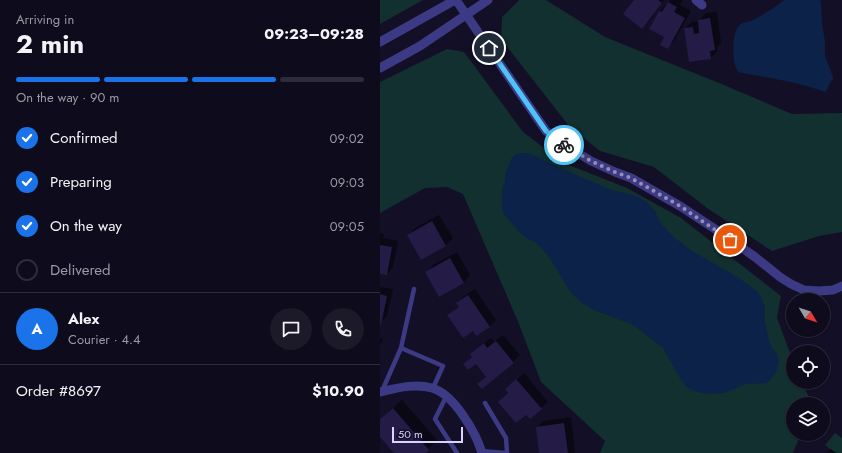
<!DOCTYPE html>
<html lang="en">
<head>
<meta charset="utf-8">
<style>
  :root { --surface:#0e0b1c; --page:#1c1929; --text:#f1f3f6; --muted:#9b9ba3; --line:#2e2b3b; --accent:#1a73e8 }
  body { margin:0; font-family:Jost,sans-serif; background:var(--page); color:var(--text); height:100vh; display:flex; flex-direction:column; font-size:15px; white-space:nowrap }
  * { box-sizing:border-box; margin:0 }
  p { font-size:13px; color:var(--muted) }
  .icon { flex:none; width:22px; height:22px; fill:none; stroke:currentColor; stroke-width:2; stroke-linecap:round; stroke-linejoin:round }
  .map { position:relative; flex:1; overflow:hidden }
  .panel { display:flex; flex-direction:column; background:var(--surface); width:380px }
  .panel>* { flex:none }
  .needle { width:26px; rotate:129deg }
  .controls { position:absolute; left:406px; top:293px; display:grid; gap:8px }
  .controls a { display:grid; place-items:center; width:44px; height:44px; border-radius:50%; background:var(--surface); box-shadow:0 1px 3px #0004,0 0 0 1px var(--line); font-size:20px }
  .scale { position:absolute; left:12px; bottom:10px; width:71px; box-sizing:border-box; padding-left:4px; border:2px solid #d9d4ff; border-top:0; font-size:11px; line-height:14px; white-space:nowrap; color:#d9d4ff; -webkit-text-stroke:3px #130f26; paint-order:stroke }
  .pin { position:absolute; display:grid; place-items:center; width:34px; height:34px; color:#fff; margin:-17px; border:2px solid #fff; border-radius:50%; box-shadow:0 1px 4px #0007 }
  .courier { position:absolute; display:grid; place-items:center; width:40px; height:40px; margin:-20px; border:3px solid #4fc3f7; border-radius:50%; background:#fff; color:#222; box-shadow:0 1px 5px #0007 }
  .overview em { font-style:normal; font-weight:700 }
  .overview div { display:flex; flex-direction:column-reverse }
  .overview { display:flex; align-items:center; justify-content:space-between; height:68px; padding:0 16px }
  h1 { font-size:26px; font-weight:700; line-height:30px }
  .bar { display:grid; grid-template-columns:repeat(4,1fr); gap:6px 4px; align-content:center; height:48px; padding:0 16px }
  .bar i { height:5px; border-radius:3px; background:var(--line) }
  .bar .current { background:var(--accent) }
  .bar p { grid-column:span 4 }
  .line { display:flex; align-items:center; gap:10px; padding:0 16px; border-top:1px solid var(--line) }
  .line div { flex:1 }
  .round { display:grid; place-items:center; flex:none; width:42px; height:42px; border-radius:21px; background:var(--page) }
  ol { padding:0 16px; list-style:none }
  li { display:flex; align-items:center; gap:12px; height:44px }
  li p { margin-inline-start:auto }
  li .icon { padding:4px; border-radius:50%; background:var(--accent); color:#fff; stroke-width:4 }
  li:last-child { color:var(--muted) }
  li i { width:22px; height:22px; border:2px solid var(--line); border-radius:50% }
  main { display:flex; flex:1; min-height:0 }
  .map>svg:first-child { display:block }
</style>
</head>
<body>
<main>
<section class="panel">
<div class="overview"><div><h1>2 min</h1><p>Arriving in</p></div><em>09:23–09:28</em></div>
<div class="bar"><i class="current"></i><i class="current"></i><i class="current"></i><i></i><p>On the way · 90 m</p></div>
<ol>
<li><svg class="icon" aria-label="check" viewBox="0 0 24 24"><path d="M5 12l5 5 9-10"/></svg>Confirmed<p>09:02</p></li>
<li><svg class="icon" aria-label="check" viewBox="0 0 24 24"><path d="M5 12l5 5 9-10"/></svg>Preparing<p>09:03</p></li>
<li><svg class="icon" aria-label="check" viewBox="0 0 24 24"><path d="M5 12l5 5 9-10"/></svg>On the way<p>09:05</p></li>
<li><i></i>Delivered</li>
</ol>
<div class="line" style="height:72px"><b class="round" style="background:var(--accent);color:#fff">A</b><div><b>Alex</b><p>Courier · 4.4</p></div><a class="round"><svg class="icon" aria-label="chat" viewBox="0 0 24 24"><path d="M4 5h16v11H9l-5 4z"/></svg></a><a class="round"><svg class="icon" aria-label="phone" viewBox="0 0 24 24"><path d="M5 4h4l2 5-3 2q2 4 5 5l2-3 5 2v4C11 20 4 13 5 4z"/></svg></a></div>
<div class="line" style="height:52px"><div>Order #8697</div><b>$10.90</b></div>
</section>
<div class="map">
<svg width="462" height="453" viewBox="0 0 462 453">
  <rect width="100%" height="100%" fill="#130f26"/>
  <path fill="#12302f" d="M 0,0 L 43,0 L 0,24 Z
    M 139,0 L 166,0 L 225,37 L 344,85 L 412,114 L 462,113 L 462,232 L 439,236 L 392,251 L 327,208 L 274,167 L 220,151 L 189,126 L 121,39 L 122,17 Z
    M 67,49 L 84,52 L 143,132 L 184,163 L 247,188 L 301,218 L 401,296 L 397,318 L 413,361 L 413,382 L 422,382 L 432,404 L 413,404 L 413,434 L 421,434 L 413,453 L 220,453 L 225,441 L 161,382 L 139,324 L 83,194 L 67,187 L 45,188 L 0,213 L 0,82 Z
    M 455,433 L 462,438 L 462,453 L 455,453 L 445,445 Z"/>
  <path fill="#0c2248" d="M 404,0 L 440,0 L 441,3 L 442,24 L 445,41 L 445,56 L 453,77 L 453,79 C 449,83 449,88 445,92 C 418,82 390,78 362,73 L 358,72 C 356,68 354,64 354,60 C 353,50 352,30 361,24 C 364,22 369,22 373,20 C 384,14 394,8 404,0 Z
    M 141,153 L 149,153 L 180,168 L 232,190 L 253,195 L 260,198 L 268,203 L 275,211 L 280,222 L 287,230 L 295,238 L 312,251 L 356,276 L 378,292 L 382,299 L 385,307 L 385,323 L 389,340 L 392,348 L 397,354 L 399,361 L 397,370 L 392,378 L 387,383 L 366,384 L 344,393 L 328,394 L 317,392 L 308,388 L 301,380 L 283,348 L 256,327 L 248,323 L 214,310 L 201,302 L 191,293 L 171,260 L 163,250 L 155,242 L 146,238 L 139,232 L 124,214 L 122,208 L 122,189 L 125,181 L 125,175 L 131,159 L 135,155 Z"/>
  <path fill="#0007" d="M 255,0 L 284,0 L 269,21 L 262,27 Z
    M 291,0 L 303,0 L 300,5 L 311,11 L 294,41 L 287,48 L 286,37 L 271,28 L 280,11 Z
    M 337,12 L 341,43 L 337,47 L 337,51 L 331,58 L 305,28 L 312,22 L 319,21 L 326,13 Z
    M 59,215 L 73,238 L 66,245 L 42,258 L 29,235 L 35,228 Z
    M 0,233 L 4,234 L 3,238 L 18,241 L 13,267 L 7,274 L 0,273 Z
    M 77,252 L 90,275 L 84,282 L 60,295 L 47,272 L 53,265 Z
    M 0,287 L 13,289 L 7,316 L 1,322 L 0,322 Z
    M 95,289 L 116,320 L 109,327 L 94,330 L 69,315 L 79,306 L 77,303 L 84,296 Z
    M 123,335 L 140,355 L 133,362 L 107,376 L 93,356 L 98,348 L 111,338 L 114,342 Z
    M 0,338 L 3,339 L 0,345 Z
    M 144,373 L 168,402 L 161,408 L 146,413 L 119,402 L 129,392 L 133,383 Z
    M 22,400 L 57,440 L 44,453 L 15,453 L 0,435 L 0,419 Z
    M 191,417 L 195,453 L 160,453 L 157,427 L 163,421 Z
    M 451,449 L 457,453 L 446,453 Z"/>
  <path fill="#241b47" d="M 254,0 L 278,0 L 282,3 L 262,29 L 243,14 Z
    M 288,2 L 297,7 L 294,12 L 305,18 L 288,49 L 280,45 L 284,37 L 269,29 L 279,11 L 282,12 Z
    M 330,18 L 335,50 L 330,51 L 331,59 L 309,62 L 304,28 L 313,27 L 314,34 L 319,33 L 318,20 Z
    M 52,221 L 66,246 L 41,260 L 27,235 Z
    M 0,245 L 12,247 L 7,275 L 0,274 Z
    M 70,258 L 84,283 L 59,297 L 45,272 Z
    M 0,294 L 7,296 L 1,325 L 0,325 Z
    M 88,295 L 110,327 L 96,336 L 93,331 L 83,338 L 67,315 L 79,307 L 76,303 Z
    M 116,341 L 134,363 L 102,389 L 97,384 L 106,377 L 96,364 L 88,370 L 83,364 L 92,357 L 90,354 L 104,343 L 107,348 Z
    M 136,379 L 162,409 L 150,419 L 146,415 L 136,423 L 118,402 L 128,393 L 125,389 Z
    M 13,408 L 49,450 L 46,453 L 14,453 L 0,437 L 0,419 Z
    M 184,423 L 188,453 L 159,453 L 156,427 Z"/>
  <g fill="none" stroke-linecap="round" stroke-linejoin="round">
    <path stroke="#3d3a85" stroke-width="4.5" d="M 21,348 L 34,289
      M 2,391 L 21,348 L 63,366 L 53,388
      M 66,397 L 55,419 L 77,453
      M 105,403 L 126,438 L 127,453
      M 101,451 L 125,453"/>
    <path stroke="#3d3a85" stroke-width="9" d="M 76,0 L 166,131 L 188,147 L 211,161 L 235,172 L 251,178 L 300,206 L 338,231 L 375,257 L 400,277 L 411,284 L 424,290 L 439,291 L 453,290 L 462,286
      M 316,0 L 322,5
      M 0,42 L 75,0
      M 0,68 L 40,46 L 108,0
      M 0,392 C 17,388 35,383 52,388 C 74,394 96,433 102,453"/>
  </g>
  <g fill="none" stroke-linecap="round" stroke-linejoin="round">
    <path stroke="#948fb3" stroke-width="4" stroke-dasharray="0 7.2" d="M 184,145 L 211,161 L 235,172 L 251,178 L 300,206 L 350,240"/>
    <path stroke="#4fc3f7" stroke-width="5" d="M 109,48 L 166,131 L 184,145"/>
  </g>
</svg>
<div class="controls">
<a><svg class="needle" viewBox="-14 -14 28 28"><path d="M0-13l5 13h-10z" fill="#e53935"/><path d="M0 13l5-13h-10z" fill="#9b9ba3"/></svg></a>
<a><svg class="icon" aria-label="locate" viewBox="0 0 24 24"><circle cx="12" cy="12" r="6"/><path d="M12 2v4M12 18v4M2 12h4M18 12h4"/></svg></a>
<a><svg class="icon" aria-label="layers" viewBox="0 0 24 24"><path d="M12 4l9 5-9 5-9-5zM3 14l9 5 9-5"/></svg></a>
</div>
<div class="scale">50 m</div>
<div class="pin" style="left:350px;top:240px;background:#ea580c"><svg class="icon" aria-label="bag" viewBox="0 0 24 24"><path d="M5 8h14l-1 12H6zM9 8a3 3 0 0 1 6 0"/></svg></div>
<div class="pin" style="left:109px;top:48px;background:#1f2937"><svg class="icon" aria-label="home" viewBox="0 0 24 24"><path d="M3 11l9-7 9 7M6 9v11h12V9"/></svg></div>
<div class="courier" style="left:184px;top:145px"><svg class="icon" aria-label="bike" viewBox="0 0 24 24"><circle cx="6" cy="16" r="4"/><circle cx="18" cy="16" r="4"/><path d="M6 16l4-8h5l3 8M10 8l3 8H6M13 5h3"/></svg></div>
</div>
</main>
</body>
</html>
